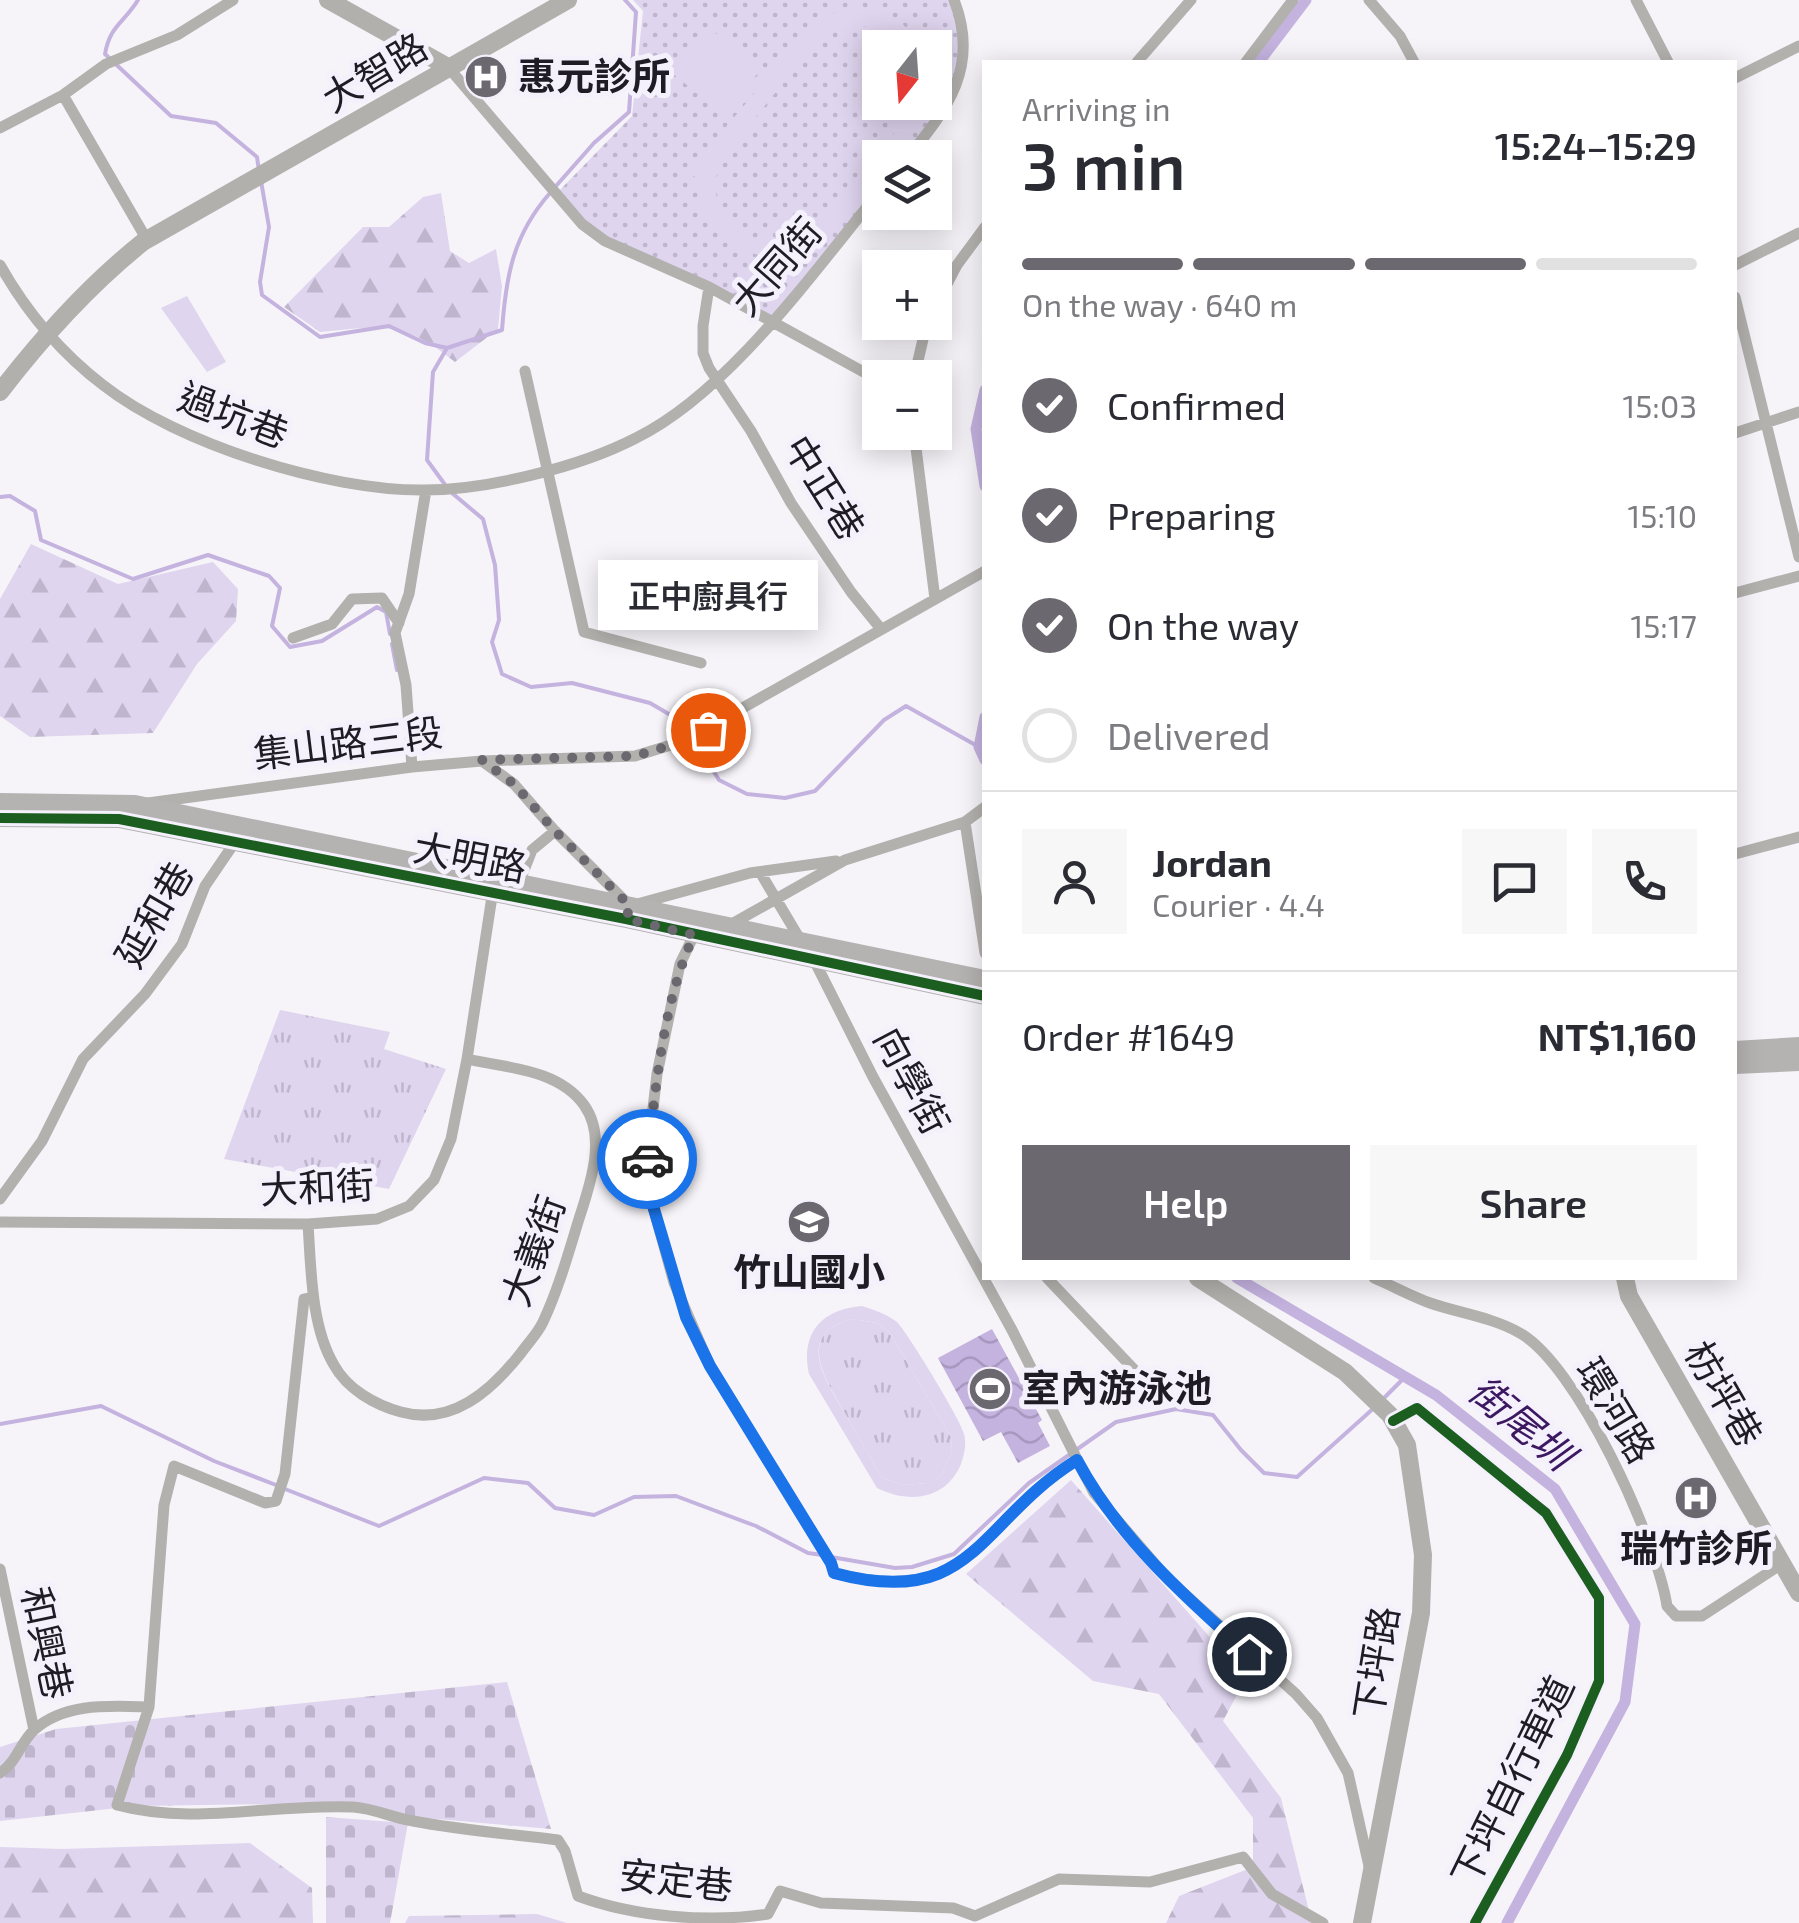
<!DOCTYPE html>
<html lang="en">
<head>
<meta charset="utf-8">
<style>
  :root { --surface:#fff; --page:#f7f7f7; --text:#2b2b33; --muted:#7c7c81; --line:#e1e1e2; --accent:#6b6870 }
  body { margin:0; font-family:"Exo 2","Noto Sans TC",sans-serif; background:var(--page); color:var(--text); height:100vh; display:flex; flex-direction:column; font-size:38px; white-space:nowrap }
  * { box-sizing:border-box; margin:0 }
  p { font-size:32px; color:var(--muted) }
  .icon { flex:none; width:55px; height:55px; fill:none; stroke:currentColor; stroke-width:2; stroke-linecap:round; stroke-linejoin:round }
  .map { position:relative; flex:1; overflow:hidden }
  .details { position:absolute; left:982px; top:60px; width:755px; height:1220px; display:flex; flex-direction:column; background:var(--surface); border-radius:0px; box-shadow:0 5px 25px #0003 }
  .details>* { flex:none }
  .needle { width:65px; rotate:197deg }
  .buttons { position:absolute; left:862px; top:30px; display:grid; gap:20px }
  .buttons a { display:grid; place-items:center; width:90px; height:90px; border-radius:0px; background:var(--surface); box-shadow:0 5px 25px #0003; font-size:50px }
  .pin { position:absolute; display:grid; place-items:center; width:85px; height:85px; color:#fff; margin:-42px; border:5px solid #fff; border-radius:50%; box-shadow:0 2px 10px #0007 }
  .courier { position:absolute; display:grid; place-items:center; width:100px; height:100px; margin:-50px; border:8px solid #1a73e8; border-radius:50%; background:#fff; color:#222; box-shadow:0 2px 12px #0007 }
  .bubble { position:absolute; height:70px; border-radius:0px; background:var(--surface); box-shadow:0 5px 25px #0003; font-size:32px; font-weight:600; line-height:70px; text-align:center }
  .head em { font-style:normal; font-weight:600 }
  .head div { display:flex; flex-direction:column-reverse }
  .head { display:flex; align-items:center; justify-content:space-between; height:170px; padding:0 40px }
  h1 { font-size:65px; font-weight:600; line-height:75px }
  .bar { display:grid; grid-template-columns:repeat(4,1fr); gap:15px 10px; align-content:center; height:120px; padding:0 40px }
  .bar i { height:12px; border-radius:8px; background:var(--line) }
  .bar .current { background:var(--accent) }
  .bar p { grid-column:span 4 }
  .line { display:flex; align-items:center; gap:25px; padding:0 40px; border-top:2px solid var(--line) }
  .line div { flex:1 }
  .round { display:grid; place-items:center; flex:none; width:105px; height:105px; border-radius:0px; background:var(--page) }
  ol { padding:0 40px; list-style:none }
  li { display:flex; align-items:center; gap:30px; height:110px }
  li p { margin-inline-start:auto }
  li .icon { padding:10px; border-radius:50%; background:var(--accent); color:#fff; stroke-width:4 }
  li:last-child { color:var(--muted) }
  li i { width:55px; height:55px; border:5px solid var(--line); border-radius:50% }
  .cta { display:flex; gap:20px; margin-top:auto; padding:20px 40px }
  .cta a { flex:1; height:115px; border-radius:0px; background:var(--accent); color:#fff; font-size:40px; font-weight:600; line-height:115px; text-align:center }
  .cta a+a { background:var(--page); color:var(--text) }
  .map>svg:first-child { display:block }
</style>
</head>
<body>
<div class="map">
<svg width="1799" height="1923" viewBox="0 0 1799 1923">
  <defs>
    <pattern id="grass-tufts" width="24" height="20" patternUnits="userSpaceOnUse" patternTransform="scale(2.5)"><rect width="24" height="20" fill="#dfd5ef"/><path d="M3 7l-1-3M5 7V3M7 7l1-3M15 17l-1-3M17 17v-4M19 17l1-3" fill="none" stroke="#bfb6cd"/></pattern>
    <pattern id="forest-firs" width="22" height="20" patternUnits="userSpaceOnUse" patternTransform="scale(2.5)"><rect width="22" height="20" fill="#dfd5ef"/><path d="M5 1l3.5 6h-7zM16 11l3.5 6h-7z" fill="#bfb6cd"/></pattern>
    <pattern id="cemetery-stones" width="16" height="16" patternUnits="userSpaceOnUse" patternTransform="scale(2.5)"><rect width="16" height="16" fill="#dfd5ef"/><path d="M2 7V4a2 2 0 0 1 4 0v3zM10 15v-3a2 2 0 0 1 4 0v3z" fill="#bfb6cd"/></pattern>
    <pattern id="park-dots" width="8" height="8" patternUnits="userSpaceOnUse" patternTransform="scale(2.5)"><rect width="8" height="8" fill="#dfd5ef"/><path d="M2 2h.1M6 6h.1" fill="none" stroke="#bfb6cd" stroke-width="1.8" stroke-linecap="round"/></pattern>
    <pattern id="water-waves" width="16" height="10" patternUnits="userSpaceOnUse" patternTransform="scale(2.5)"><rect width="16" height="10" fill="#c4b2df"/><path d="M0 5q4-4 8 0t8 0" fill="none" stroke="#a898bf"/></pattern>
  </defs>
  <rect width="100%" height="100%" fill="#f6f4f9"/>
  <path fill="url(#grass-tufts)" d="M 280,1010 L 390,1032 L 384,1049 L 446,1069 L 389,1189 L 224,1159 Z
    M 852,1319 L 878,1323 L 890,1333 L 951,1437 L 952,1452 L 941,1476 L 928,1483 L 904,1485 L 882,1478 C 870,1457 858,1436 846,1415 C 827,1382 793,1334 852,1319 Z"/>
  <path fill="url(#forest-firs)" d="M 441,193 L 450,251 L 469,263 L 496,249 L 502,286 L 498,329 L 455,362 C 403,320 384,326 320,332 L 284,307 L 363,227 L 389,227 L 423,197 Z
    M 31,544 L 118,584 L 213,562 L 238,589 L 236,621 L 197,664 L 153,733 L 30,737 L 0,716 L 0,599 Z
    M 1071,1480 L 1246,1678 L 1223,1721 L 1281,1798 L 1312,1923 L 1166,1923 L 1179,1896 L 1253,1867 L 1253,1818 L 1159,1694 L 1093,1681 L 966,1574 Z
    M 250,1843 L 312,1888 L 313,1923 L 0,1923 L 0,1847 L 62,1849 Z
    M 537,1914 L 567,1923 L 405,1923 L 409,1916 Z"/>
  <path fill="url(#cemetery-stones)" d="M 507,1682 L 551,1829 L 415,1817 L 356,1803 L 136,1806 L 0,1821 L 0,1747 L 56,1729 Z
    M 326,1817 L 408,1823 L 390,1923 L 326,1923 Z"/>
  <path fill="url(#park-dots)" fill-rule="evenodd" d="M 633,0 L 954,0 L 962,65 L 945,112 L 907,157 L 880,158 L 880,189 L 771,318 L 605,241 L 555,195 L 632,116 L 643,11 ZM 880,48 L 935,48 L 935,102 L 880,102 Z"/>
  <path fill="#dfd5ef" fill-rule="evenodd" d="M 874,10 L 899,20 L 924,47 L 905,47 C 883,21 849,22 820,37 C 797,66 774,94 751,123 C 742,134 729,147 722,160 C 708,186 718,221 744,234 C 767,246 787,245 810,233 L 912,112 L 914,103 L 930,103 L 923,121 L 893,157 L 880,158 L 880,173 L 818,247 C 762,274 700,243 698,179 L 688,172 L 816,20 L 840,11 Z
    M 709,28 L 761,69 L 725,115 L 673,74 Z
    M 187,296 L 226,362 L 207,372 L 161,308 Z
    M 862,1306 C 874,1310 887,1314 897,1322 C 907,1332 961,1420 964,1434 C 967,1444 964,1455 961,1464 C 946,1500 909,1504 877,1488 L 809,1374 C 800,1333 822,1309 862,1306 ZM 852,1319 L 878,1323 L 890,1333 L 951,1437 L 952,1452 L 941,1476 L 927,1483 L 904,1485 L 882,1478 C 870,1457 858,1436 846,1415 C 826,1382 793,1334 852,1319 Z"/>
  <path fill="url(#water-waves)" d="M 992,1329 L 1042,1420 L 1038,1423 L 1050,1446 L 1018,1463 L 1001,1432 L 983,1441 L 938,1358 Z"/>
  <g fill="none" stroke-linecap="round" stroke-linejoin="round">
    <path stroke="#c4b2df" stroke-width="4" d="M 138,0 C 124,23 110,25 105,54 L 171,116 L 216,123 L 257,157 L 259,171
      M 261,181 L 269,227 L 260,282 L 262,295 L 320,337 L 389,326 L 425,343 L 447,348
      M 556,186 L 594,143 L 629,112 L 636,12 L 625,0
      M 446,486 L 427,460 L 433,372 L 447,348 L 502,330 C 506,276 513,235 550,193
      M 452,493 L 483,519 L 495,565 L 499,620 L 492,642 L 502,674 L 531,687 L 572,683 L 650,703 L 684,723 L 719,780 L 747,794 L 785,798 L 815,791 L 884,720 L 906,706 L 979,747
      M 0,497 L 10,496 L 35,511 L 41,540 L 133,579 L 208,555 L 269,576 L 280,588 L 272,626 L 290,647 L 322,641 L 377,607 L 386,612 L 390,634
      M 392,644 L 397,670
      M 1382,1400 L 1405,1377
      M 0,1424 L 101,1406 L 214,1461 L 276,1485
      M 285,1489 L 379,1526 L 484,1478 L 528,1483 L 555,1508 L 594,1515 L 634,1497 L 676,1496 L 756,1526 L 808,1553 L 822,1555
      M 831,1557 L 895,1568 L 912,1567 L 954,1554 L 1029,1483 L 1116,1422 L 1176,1409 L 1213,1415 L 1241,1450 L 1264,1473 L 1297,1477 L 1375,1407"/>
    <path stroke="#c4b2df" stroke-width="11" d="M 1259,62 L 1306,0
      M 985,390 L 976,429 L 985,486
      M 985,717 L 979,747 L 985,760
      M 1237,1278 L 1436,1395 L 1555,1489 L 1635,1624 L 1625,1702 L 1507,1923"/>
    <path stroke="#b2b1ae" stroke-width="11" d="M 1369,0 L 1400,36 L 1414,62
      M 1636,0 L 1668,62
      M 1137,62 L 1191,0
      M 1246,62 L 1293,0
      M 448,67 L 582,224 L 605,241 L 709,287 L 880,381
      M 1735,78 L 1799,46
      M 63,95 L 147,240
      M 0,128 L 63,95 L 106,64 L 177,35 L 233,0
      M 907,158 C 948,109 980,66 954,0
      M 0,265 C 26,311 61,353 103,385 C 178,444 329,491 424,490 C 487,490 580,467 636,438 C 728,393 815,270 880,191
      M 1735,265 L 1799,233
      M 709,287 L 703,326 L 703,353 L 709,368 L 751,431 L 791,503 L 851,592 L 881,629
      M 1735,297 L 1799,557
      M 935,307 L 957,265 L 985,227
      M 525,371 L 584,632 L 701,663
      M 914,378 L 927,322
      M 914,432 L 935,599
      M 1735,433 L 1799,412
      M 1735,593 L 1799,576
      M 293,638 L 332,624 L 352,599 L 382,598 L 399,623
      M 482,761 L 635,756 L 684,741 L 985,571
      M 412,767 L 406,685 L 395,633 L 409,594 L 426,490
      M 148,803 L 412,767 L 482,761 L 514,784 L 555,831 L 630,906 L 750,873 L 836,861
      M 965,822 L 985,953
      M 1735,854 L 1799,837
      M 760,872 L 801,941
      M 519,883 L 532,850 L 555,831
      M 728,926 L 845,860 L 965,822 L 985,807
      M 700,933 L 694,935 L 680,964 L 657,1074 L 647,1160 L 651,1199 L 674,1283 L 710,1366 L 831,1563 L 834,1573 C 975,1610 978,1521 1077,1460
      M 814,960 L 873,1077 L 1012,1330 L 1094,1493 L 1168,1579 L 1296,1694 L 1317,1718 L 1348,1773 L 1369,1866
      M 0,1199 L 42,1141 L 83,1059 L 145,994 L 182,944 L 205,886 L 235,842
      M 0,1222 L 308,1224 L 377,1219 L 409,1206 L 434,1180 L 451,1139 L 467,1059 L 493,890
      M 308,1224 C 311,1268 311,1327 334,1365 C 347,1389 375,1405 401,1412 C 452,1426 491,1391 521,1353 C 528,1343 538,1333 543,1322 C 558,1290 568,1255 578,1222 C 589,1187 608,1138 584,1105 C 558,1069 507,1068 467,1059
      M 1047,1278 L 1146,1382
      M 1374,1278 C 1393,1286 1411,1296 1430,1303 C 1459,1313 1491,1317 1518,1332 C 1577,1363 1657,1541 1667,1606 L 1676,1616 L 1702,1616 L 1783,1563
      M 313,1297 L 304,1299 L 285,1474 L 276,1501 L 265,1503 L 174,1466 L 164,1505 L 149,1707 L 117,1805 C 194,1826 274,1803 353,1807 C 373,1808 393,1818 413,1821 C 460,1830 510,1834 558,1840 L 565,1851 L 578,1896 C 634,1917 710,1923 768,1914 L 780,1891 L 821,1903 L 953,1908 L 975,1916 L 1059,1879 L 1150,1882 L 1243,1857 L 1272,1894 L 1323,1923
      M 0,1569 L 34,1730
      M 0,1773 C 17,1762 20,1743 34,1730 C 65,1702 111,1706 149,1707"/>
    <path stroke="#b2b0ad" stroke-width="18" d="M 328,0 L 448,67
      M 0,392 C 43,336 88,286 143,242 L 568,0
      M 1198,1278 L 1345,1372 L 1390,1415 L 1407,1445 L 1423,1555 L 1421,1613 L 1362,1923
      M 1625,1278 L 1629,1296 L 1799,1593"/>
    <path stroke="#b5b3b2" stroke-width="18" d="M 0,802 L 135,804 L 985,979
      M 0,818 L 119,819 L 626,919 L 985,996
      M 1735,1050 L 1799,1046
      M 1735,1065 L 1799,1062"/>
    <g stroke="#f5f1fc" stroke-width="16">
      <path id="cycleway" d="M 0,818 L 119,819 L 626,919 L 985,996
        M 1393,1421 L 1417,1408 L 1546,1513 L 1599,1598 L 1599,1681 L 1567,1755 L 1475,1923"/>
    </g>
    <use href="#cycleway" stroke="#1b5e20" stroke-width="10"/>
  </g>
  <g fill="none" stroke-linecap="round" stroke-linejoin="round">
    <path stroke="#6b6870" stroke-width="10" stroke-dasharray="0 18" d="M 647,1159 C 657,1083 662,1005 694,935 L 626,919 L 630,906 L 555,831 L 514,784 L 482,760 L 636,756 L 684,741 L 708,730"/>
    <path stroke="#1a73e8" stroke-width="12" d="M 647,1159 L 651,1199 L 686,1317 L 710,1366 L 831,1563 L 834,1573 C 974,1611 978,1521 1077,1460 C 1118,1537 1184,1596 1249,1654"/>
  </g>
  <defs>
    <g id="hospital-disc" transform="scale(2.25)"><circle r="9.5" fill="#6b6870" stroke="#f5f1fc"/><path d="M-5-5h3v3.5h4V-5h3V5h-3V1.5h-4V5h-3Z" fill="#fff"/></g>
    <g id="school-disc" transform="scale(2.25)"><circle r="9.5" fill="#6b6870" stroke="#f5f1fc"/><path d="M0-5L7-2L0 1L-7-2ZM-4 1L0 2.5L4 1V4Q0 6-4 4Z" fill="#fff"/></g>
    <g id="stadium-disc" transform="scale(2.25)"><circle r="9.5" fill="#6b6870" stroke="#f5f1fc"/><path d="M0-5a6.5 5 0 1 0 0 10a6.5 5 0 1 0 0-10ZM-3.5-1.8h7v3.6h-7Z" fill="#fff"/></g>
  </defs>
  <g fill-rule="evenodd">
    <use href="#hospital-disc" x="486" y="77"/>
    <use href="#school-disc" x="809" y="1222"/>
    <use href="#stadium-disc" x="990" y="1389"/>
    <use href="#hospital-disc" x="1696" y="1498"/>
  </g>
  <g text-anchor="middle" stroke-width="10" stroke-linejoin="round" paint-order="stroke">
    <g font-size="38" fill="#201c26" stroke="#f5f1fc">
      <text transform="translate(375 73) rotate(-31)" y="13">大智路</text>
      <text transform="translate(777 267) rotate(-49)" y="13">大同街</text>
      <text transform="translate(233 416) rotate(21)" y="13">過坑巷</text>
      <text transform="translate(824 488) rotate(58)" y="13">中正巷</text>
      <text transform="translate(348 744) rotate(-7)" y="13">集山路三段</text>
      <text transform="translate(470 858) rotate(11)" y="13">大明路</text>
      <text transform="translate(155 915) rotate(-60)" y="13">延和巷</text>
      <text transform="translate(911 1081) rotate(62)" y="13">向學街</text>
      <text transform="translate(317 1188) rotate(-3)" y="13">大和街</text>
      <text transform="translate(534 1251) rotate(-70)" y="13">大義街</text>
      <text transform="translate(1723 1394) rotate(60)" y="13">枋坪巷</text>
      <text transform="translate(1615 1411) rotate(59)" y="13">環河路</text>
      <text transform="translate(46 1643) rotate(78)" y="13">和興巷</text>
      <text transform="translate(1377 1663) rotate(-81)" y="13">下坪路</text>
      <text transform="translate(1513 1781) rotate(-64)" y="13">下坪自行車道</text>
      <text transform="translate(676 1881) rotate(6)" y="13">安定巷</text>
    </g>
    <g font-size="38" font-weight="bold" fill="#201c26" stroke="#f5f1fc" text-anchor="start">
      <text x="518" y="90">惠元診所</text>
      <text x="809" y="1286" text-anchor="middle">竹山國小</text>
      <text x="1022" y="1402">室內游泳池</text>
      <text x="1696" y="1562" text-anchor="middle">瑞竹診所</text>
    </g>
    <g font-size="40" font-style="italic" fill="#3c1861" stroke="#f5f1fc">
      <text transform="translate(1521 1423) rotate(40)" y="14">街尾圳</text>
    </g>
  </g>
</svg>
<div class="buttons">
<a><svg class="needle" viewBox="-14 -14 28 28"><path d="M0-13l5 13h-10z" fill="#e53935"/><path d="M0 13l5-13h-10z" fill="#7c7c81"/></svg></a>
<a><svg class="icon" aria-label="layers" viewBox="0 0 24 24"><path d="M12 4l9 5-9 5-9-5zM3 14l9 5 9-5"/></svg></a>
<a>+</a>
<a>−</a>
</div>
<div class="pin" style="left:708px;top:730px;background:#ea580c"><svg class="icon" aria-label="bag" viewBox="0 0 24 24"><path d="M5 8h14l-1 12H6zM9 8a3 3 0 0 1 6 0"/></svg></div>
<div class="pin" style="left:1249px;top:1654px;background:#1f2937"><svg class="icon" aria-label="home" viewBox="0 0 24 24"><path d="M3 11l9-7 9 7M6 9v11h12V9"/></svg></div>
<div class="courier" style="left:647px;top:1159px"><svg class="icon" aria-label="car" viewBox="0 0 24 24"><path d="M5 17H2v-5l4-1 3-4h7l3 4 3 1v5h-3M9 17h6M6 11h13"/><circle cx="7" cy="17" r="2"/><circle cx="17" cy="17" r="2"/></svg></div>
<div class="bubble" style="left:598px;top:560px;width:220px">正中廚具行</div>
<section class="details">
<div class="head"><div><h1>3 min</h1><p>Arriving in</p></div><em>15:24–15:29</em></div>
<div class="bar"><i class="current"></i><i class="current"></i><i class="current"></i><i></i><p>On the way · 640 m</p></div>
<ol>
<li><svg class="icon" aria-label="check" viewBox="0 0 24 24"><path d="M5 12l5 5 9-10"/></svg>Confirmed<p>15:03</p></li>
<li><svg class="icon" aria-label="check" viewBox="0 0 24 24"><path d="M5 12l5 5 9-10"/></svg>Preparing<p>15:10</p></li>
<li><svg class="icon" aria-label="check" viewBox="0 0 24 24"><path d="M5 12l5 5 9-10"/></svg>On the way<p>15:17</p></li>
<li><i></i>Delivered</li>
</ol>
<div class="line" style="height:180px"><a class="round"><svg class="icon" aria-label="person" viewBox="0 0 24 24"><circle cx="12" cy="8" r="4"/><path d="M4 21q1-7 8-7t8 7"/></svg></a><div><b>Jordan</b><p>Courier · 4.4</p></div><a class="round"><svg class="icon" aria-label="chat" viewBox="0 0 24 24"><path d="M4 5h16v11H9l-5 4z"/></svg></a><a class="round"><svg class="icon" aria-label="phone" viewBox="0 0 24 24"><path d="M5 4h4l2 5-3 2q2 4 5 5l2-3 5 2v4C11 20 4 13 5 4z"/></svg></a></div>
<div class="line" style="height:130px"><div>Order #1649</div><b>NT$1,160</b></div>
<div class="cta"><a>Help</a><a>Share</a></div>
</section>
</div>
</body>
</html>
